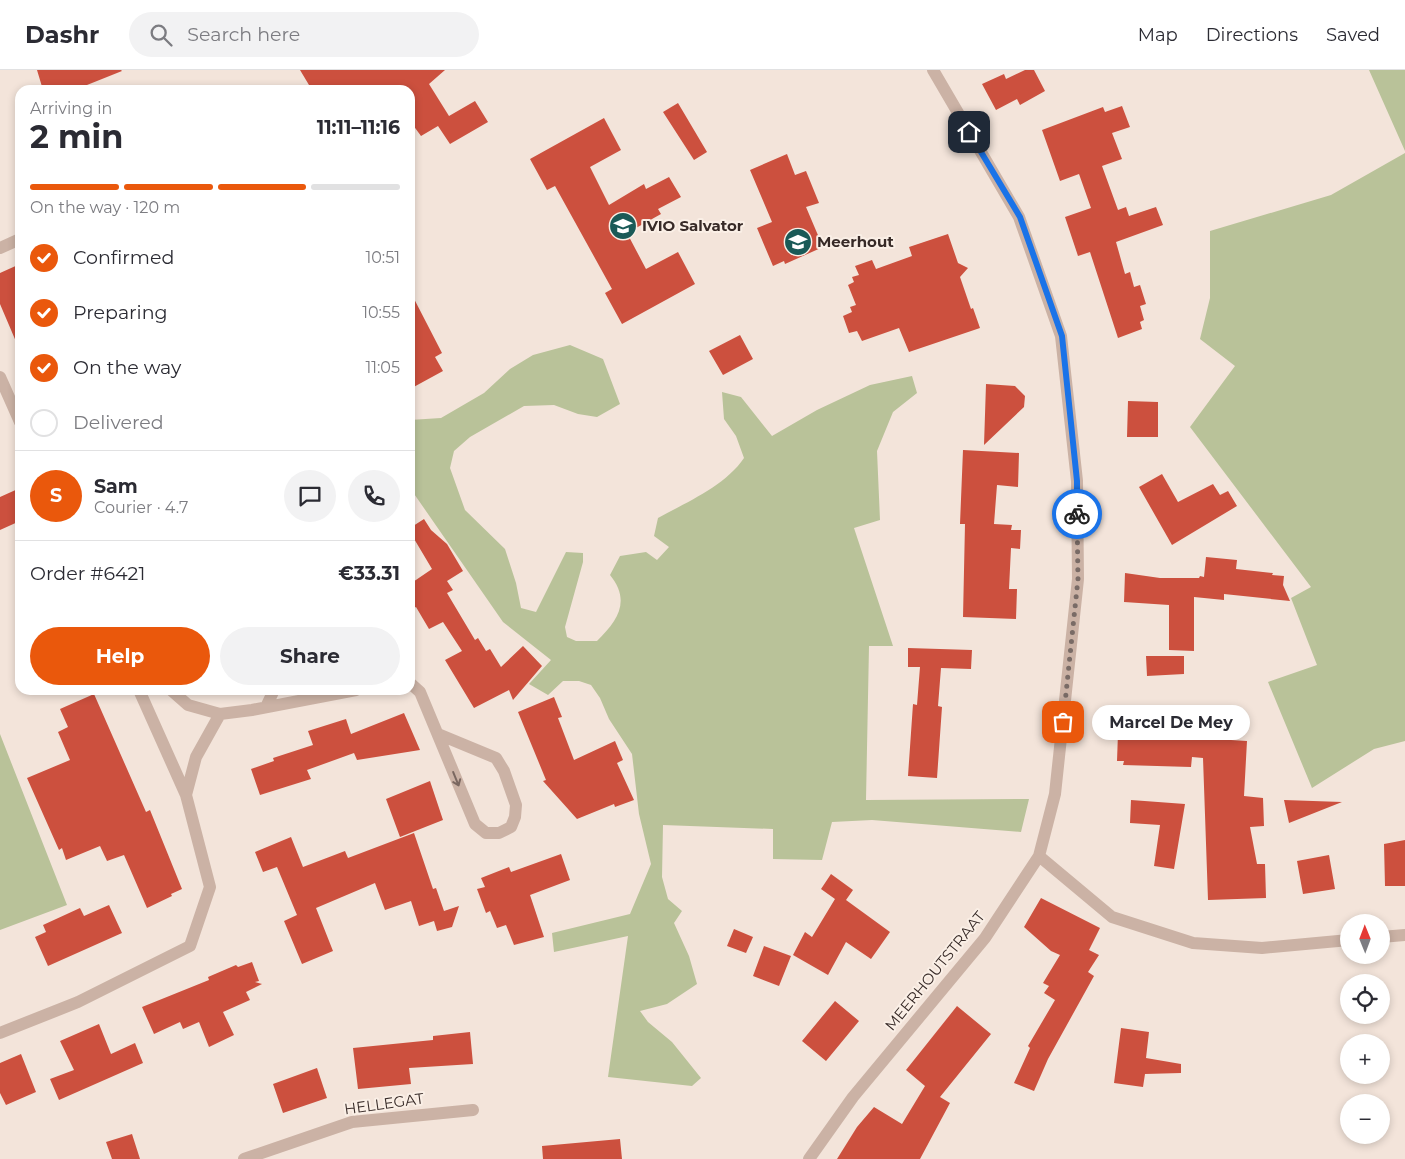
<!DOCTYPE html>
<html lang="en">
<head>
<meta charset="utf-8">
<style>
  :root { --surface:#fff; --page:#f2f2f3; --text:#2b2b33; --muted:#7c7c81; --line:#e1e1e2; --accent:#ea580c }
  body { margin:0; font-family:Montserrat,sans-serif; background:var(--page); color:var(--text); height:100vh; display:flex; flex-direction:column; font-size:19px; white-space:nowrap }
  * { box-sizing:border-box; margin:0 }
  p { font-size:16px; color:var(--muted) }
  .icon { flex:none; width:28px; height:28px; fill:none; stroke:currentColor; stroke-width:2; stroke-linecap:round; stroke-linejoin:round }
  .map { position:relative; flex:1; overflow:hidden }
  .panel { position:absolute; left:15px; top:15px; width:400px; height:610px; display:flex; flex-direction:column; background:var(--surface); border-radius:15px; box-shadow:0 2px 8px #0003 }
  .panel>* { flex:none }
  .needle { width:32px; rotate:359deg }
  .tools { position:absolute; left:1340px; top:844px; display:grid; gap:10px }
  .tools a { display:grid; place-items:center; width:50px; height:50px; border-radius:50%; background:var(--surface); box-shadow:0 2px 8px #0003; font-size:25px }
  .pin { position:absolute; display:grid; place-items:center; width:42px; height:42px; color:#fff; margin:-21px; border-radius:10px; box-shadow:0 2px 8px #0006 }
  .courier { position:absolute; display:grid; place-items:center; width:50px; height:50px; margin:-25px; border:4px solid #1a73e8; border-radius:50%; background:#fff; color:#222; box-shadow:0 1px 6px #0007 }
  .bubble { position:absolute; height:35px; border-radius:18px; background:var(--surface); box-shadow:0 2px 8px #0003; font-size:16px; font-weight:700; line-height:35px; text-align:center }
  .head em { font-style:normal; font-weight:700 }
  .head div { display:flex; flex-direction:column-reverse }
  .head { display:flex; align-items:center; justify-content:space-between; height:85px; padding:0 15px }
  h1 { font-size:32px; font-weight:700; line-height:38px }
  .bar { display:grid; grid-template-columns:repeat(4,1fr); gap:8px 5px; align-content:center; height:60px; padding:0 15px }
  .bar i { height:6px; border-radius:4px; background:var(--line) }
  .bar .selected { background:var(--accent) }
  .bar p { grid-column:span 4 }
  .line { display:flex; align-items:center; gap:12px; padding:0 15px; border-top:1px solid var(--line) }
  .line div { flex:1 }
  .round { display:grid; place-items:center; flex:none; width:52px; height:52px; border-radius:26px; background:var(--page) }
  ol { padding:0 15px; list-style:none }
  li { display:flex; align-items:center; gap:15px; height:55px }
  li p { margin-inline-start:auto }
  li .icon { padding:5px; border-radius:50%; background:var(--accent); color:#fff; stroke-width:4 }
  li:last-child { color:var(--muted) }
  li i { width:28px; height:28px; border:2px solid var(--line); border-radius:50% }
  .button { display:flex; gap:10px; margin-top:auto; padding:10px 15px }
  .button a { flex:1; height:58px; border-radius:30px; background:var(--accent); color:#fff; font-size:20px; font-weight:700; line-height:58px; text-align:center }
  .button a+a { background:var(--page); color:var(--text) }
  header { display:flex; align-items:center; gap:30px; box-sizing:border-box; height:70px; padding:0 25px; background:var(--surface); border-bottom:1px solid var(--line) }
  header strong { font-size:24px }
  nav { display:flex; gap:28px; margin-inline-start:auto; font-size:18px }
  .search { width:350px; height:45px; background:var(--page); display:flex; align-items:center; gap:12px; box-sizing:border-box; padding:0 18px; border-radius:28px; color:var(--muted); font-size:19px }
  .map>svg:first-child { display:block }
</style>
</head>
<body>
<header>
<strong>Dashr</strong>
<div class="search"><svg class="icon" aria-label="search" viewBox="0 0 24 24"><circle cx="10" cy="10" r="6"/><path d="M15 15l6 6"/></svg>Search here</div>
<nav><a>Map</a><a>Directions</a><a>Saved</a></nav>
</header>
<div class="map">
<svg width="1405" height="1089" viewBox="0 0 1405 1089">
  <rect width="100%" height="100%" fill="#f3e4da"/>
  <path fill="#b9c299" d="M 1369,0 L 1405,0 L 1405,81 Z
    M 1405,83 L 1405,671 L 1374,679 L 1312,718 L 1268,612 L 1317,595 L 1291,528 L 1311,517 L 1190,357 L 1235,296 L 1200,269 L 1210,228 L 1210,161 L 1331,125 Z
    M 570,275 L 603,289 L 620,334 L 597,347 L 578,344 L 554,335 L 524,336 L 470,367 L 454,381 L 450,398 L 465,440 L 505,479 L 516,513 L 521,538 L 536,542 L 566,482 L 583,483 L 583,492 L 565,557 L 567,567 L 576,571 L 597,571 C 618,550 631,531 610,505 L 620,486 L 646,482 L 657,490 L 669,477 L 654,466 L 658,448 C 687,432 725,416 744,388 L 736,366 L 724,349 L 722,322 L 741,327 L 772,366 L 817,340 L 870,315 L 912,306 L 917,323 L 893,342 L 877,381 L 880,450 L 854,458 L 893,576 L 869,576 L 866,730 L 1029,729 L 1021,762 L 872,750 L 832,752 L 822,790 L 773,789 L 773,759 L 663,755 L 662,807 L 668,829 L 682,841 L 674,853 L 689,886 L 697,914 L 667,934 L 640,941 L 648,952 L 672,972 L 701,1008 L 692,1016 L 608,1007 L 628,866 L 554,882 L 552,863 L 630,844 L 651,794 L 639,744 L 632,684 L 609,649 L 600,628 L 591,615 L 579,611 L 563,611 L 548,625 L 529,614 L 551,590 L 503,552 L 410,418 L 410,350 L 441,348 L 484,323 L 510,299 L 533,285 Z
    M 0,664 L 67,835 L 0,860 Z"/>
  <path fill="#cc503e" d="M 37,0 L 121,0 L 122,1 L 87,15 L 89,20 L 43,20 Z
    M 300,0 L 445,0 L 429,14 L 449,46 L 475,31 L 488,52 L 450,74 L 438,56 L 421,66 L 410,51 L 410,20 L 312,20 Z
    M 1025,0 L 1034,0 L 1045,21 L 1020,35 L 1017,29 L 996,40 L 982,14 L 1004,4 L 1006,9 Z
    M 678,33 L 707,82 L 694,90 L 663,42 Z
    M 1122,36 L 1130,57 L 1112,63 L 1122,89 L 1102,96 L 1118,140 L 1126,137 L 1129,146 L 1156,137 L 1163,155 L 1116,172 L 1125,204 L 1130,202 L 1134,217 L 1140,215 L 1146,234 L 1140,236 L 1144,250 L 1140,252 L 1142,259 L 1118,268 L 1090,182 L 1078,186 L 1065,147 L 1091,138 L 1079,104 L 1060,111 L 1042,60 L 1103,37 L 1105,42 Z
    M 604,48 L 621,80 L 590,97 L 609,135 L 644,114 L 646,119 L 669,107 L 681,127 L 658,139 L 661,144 L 627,163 L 646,199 L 678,182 L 695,214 L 622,254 L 605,223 L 612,219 L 555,116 L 547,120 L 530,89 Z
    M 787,84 L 795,105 L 806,101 L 819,133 L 806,137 L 823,177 L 785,194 L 784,191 L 773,196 L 757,158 L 772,152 L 750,100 Z
    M 948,164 L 958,193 L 968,198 L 960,207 L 971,239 L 973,238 L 980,258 L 909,282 L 899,258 L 862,271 L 857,261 L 849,263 L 843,246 L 852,242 L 850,237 L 856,235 L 848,215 L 854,212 L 852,207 L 859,205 L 855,196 L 872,190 L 876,199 L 912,186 L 909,177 Z
    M 20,194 L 20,281 L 0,234 L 0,203 Z
    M 410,221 L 442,283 L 435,287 L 443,301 L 410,319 Z
    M 740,265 L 753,289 L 723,305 L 709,281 Z
    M 986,314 L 1015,316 L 1025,326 L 1024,337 L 984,375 Z
    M 1128,331 L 1158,332 L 1158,367 L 1127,367 Z
    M 963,380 L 1019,383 L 1018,417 L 997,415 L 994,454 L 1012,455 L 1011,460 L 1021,460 L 1020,479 L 1011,478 L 1009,519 L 1017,519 L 1016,549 L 963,547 L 965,454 L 960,454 Z
    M 1162,404 L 1178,432 L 1213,414 L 1220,425 L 1228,421 L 1237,436 L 1172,475 L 1139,417 Z
    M 20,418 L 20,451 L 0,460 L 0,427 Z
    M 424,449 L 431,460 L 447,474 L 463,501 L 447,511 L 453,520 L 447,523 L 475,570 L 478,568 L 486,581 L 490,579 L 501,597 L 523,576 L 542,596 L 513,630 L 509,620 L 474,638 L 445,590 L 462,581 L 443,552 L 429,559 L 416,537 L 410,540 L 410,514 L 432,499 L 410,462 L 410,458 Z
    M 1206,487 L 1237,490 L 1236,499 L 1273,503 L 1272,505 L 1284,506 L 1283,515 L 1290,531 L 1224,524 L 1224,530 L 1194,527 L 1194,581 L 1169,580 L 1169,535 L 1124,532 L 1125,503 L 1160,508 L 1199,508 L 1200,506 L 1204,507 Z
    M 908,578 L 972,580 L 971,599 L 941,598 L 938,636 L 942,637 L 937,708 L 908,706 L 913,634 L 917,635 L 920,597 L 908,597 Z
    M 1146,586 L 1184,586 L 1184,604 L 1147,606 Z
    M 94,624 L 146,742 L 150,740 L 182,819 L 171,824 L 172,826 L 147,838 L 124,785 L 107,791 L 100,776 L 66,790 L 62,778 L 59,780 L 27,708 L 70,690 L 58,662 L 68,657 L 60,639 Z
    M 554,627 L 562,647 L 558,648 L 574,690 L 615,671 L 623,690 L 617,693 L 634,730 L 615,737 L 614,734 L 577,749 L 543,711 L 546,710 L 518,642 Z
    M 1119,639 L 1181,641 L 1182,648 L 1118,661 Z
    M 404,643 L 420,680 L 357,690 L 354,683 L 307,700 L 311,709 L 260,725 L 251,699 L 274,691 L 273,688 L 313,675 L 308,661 L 346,649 L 351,664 Z
    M 1118,663 L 1247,671 L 1244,726 L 1263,728 L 1264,756 L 1250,757 L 1257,794 L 1265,794 L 1266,828 L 1208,830 L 1203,688 L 1192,687 L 1191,697 L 1123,695 L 1124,691 L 1117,691 Z
    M 430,711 L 443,750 L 400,767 L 386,729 Z
    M 1131,730 L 1185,734 L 1174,799 L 1154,796 L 1160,755 L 1130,753 Z
    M 1284,730 L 1342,732 L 1289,753 Z
    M 414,763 L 433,819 L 436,818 L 444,841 L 459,836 L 452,857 L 437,861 L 434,851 L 419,856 L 411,831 L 385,840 L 375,813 L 316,838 L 333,881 L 302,894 L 284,851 L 297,845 L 277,797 L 263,802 L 255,782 L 291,767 L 303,797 L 345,781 L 348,788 Z
    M 1405,770 L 1405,816 L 1385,816 L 1384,774 Z
    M 561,784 L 570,810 L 530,825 L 544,867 L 514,875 L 506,855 L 497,858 L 490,841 L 486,843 L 477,819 L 485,817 L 481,808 L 509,797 L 511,802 Z
    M 1329,785 L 1335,819 L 1303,824 L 1297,791 Z
    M 831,804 L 853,820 L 846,830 L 890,862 L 871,889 L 846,872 L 828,905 L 793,885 L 805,862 L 812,867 L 835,829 L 821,819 Z
    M 1041,828 L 1100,858 L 1089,880 L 1099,885 L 1088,902 L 1094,906 L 1048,989 L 1034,1021 L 1014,1013 L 1030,978 L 1028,976 L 1055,930 L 1044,923 L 1049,916 L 1043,913 L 1060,885 L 1051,881 L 1024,857 Z
    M 109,835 L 122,863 L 48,896 L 35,867 L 46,862 L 43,855 L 80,838 L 84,846 Z
    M 734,859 L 753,867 L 746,883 L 727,876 Z
    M 764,876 L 791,886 L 779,916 L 753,906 Z
    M 252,892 L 259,911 L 255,912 L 262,914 L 246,922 L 250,930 L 223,942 L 234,965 L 209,977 L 199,952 L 183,959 L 180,952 L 154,964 L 142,937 L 209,910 L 208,907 L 236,895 L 238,897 Z
    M 835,931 L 859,951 L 826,991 L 802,971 Z
    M 957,936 L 991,964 L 940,1027 L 950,1033 L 920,1089 L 837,1089 L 857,1057 L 874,1037 L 902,1054 L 925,1016 L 906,1000 Z
    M 99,954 L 111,984 L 135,973 L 143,993 L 59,1030 L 50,1009 L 74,1000 L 60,971 Z
    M 1121,958 L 1149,962 L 1146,988 L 1181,994 L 1181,1003 L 1145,1004 L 1143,1017 L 1114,1013 Z
    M 470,962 L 473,994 L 409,998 L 411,1014 L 358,1019 L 353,978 L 433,970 L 433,966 Z
    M 21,984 L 36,1022 L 6,1035 L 0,1023 L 0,993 Z
    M 317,998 L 327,1028 L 283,1043 L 273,1014 Z
    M 132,1064 L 140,1089 L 112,1089 L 106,1072 Z
    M 620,1069 L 622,1089 L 543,1089 L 542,1076 Z"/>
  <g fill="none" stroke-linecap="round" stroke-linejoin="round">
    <path stroke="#cbb2a5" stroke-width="12" d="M 0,178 L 20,169
      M 0,307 L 20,352
      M 410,613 L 420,622 L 475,754 L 486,763 L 499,763 L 511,757 L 515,747 L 516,735 L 504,701 L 496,688 L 438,664
      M 171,620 L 188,635 L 220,644 L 252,640 L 356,620
      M 266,637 L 274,620
      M 186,725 L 196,687 L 220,644
      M 1039,786 L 1112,847 L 1193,873 L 1262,878 L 1349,870
      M 1381,867 L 1405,865
      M 0,963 L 78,932 L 190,876 L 210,817 L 186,725 L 139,620
      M 244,1089 L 352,1052 L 473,1040
      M 809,1089 L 853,1027 L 985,868 L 1039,786 L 1055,724 L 1078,509 L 1077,411 L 1061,266 L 1019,147 L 933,0"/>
  </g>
  <defs><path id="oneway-shaft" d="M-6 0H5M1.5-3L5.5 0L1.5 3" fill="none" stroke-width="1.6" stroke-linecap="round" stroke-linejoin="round" transform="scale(1.25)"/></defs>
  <use stroke="#7a6760" href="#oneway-shaft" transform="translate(456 709) rotate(68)"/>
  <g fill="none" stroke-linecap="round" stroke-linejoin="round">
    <path stroke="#796b66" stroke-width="5" stroke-dasharray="0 9" d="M 1063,652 L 1078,509 L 1077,444"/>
    <path stroke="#1a73e8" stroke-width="6" d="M 969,62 L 1020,147 L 1062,266 L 1077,411 L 1077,444"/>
  </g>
  <defs>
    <g id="school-disc" transform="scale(1.4375)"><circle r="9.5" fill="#1a5a57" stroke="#faefe6"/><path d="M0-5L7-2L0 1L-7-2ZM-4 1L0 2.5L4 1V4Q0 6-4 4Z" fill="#fff"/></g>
  </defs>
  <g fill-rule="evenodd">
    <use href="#school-disc" x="623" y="156"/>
    <use href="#school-disc" x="798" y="172"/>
  </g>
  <g text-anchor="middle" stroke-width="4" stroke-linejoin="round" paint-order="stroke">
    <g font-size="15" font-weight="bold" fill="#372a27" stroke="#faefe6" text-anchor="start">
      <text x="642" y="161">IVIO Salvator</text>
      <text x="817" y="177">Meerhout</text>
    </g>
    <g font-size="15" fill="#372a27" stroke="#faefe6">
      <text transform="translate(935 901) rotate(-51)" y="5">MEERHOUTSTRAAT</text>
      <text transform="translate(384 1034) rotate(-8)" y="5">HELLEGAT</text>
    </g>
  </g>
</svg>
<div class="tools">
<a><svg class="needle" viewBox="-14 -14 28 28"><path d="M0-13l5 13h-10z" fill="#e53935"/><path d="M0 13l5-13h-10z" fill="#7c7c81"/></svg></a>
<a><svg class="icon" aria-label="locate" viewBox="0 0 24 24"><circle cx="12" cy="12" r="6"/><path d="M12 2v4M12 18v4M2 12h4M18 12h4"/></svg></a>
<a>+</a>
<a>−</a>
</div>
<div class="pin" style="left:1063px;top:652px;background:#ea580c"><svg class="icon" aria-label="bag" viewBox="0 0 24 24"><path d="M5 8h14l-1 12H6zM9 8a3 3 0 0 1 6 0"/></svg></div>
<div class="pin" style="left:969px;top:62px;background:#1f2937"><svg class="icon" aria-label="home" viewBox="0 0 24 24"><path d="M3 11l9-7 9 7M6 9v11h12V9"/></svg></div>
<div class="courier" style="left:1077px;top:444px"><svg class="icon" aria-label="bike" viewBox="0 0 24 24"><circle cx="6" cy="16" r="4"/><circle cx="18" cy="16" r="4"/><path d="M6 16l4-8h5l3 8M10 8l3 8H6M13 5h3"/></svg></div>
<div class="bubble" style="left:1092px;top:635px;width:158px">Marcel De Mey</div>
<section class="panel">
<div class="head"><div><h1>2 min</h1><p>Arriving in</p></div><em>11:11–11:16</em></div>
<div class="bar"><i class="selected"></i><i class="selected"></i><i class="selected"></i><i></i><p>On the way · 120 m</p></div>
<ol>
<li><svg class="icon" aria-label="check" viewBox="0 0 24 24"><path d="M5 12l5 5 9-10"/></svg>Confirmed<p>10:51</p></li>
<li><svg class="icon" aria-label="check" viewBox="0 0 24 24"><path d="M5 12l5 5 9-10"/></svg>Preparing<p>10:55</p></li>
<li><svg class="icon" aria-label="check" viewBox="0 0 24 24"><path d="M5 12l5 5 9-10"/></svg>On the way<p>11:05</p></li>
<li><i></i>Delivered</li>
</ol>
<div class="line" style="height:90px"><b class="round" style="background:var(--accent);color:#fff">S</b><div><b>Sam</b><p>Courier · 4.7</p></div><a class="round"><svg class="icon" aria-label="chat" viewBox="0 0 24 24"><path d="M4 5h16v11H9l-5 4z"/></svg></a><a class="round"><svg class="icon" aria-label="phone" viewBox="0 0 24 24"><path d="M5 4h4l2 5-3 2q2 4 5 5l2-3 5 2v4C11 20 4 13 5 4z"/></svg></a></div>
<div class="line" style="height:65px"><div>Order #6421</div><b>€33.31</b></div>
<div class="button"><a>Help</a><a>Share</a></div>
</section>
</div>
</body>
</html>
